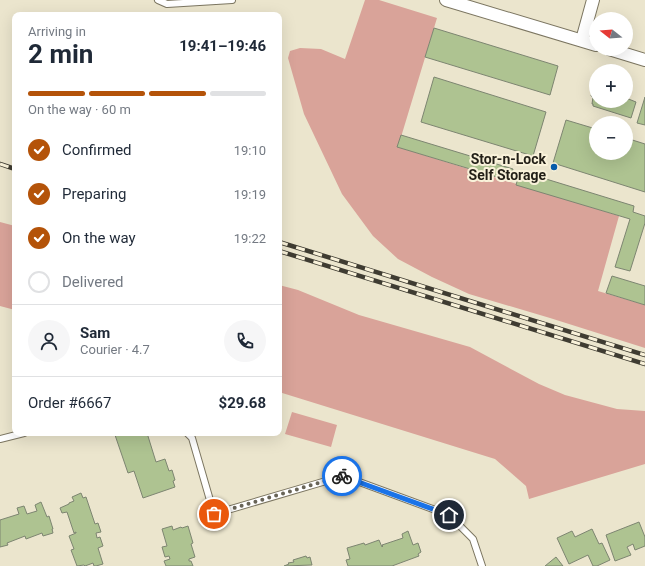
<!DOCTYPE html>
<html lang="en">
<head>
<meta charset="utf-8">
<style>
  :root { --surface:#fff; --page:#f6f6f7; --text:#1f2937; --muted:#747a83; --line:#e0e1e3; --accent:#b45309 }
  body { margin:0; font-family:Roboto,sans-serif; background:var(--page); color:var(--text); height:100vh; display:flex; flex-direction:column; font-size:15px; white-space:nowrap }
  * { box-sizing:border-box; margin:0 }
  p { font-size:13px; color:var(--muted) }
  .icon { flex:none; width:22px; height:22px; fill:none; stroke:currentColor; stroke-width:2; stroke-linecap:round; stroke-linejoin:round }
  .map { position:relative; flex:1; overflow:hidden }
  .drawer { position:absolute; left:12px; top:12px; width:270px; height:424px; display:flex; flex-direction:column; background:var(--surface); border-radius:8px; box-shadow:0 4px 16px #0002 }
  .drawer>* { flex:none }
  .needle { width:26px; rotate:287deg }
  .buttons { position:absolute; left:589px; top:12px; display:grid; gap:8px }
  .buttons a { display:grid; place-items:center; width:44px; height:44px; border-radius:50%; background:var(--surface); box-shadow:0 4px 16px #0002; font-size:20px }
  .pin { position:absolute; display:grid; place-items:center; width:34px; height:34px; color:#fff; margin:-17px; border:2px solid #fff; border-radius:50%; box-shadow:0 1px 4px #0007 }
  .courier { position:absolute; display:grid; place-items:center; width:40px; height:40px; margin:-20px; border:3px solid #1a73e8; border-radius:50%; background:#fff; color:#222; box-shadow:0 1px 5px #0007 }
  .summary em { font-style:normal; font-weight:700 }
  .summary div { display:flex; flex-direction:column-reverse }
  .summary { display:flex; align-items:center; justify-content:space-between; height:68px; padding:0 16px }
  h1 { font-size:26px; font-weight:700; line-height:30px }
  .bar { display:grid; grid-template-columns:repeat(4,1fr); gap:6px 4px; align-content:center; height:48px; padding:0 16px }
  .bar i { height:5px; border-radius:3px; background:var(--line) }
  .bar .on { background:var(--accent) }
  .bar p { grid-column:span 4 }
  .line { display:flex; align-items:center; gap:10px; padding:0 16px; border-top:1px solid var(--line) }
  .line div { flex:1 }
  .round { display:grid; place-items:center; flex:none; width:42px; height:42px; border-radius:21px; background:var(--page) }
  ol { padding:0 16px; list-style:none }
  li { display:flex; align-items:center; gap:12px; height:44px }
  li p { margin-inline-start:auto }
  li .icon { padding:4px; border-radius:50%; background:var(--accent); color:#fff; stroke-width:4 }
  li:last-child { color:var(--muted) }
  li i { width:22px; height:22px; border:2px solid var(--line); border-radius:50% }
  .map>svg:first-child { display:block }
</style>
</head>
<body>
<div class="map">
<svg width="645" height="566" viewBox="0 0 645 566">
  <rect width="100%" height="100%" fill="#ebe5cd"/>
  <path fill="#d9a399" d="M 365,0 L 379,0 L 437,18 L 398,147 L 619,216 L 598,291 L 645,305 L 645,348 L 550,318 L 469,294 L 432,277 L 398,259 L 373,236 L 342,194 L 304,114 L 288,58 L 290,51 L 300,48 L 321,49 L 345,59 Z
    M 0,222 L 15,226 L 15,310 L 0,306 Z
    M 279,285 L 298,290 L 359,315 L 470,347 L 539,384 L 565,395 L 617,409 L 645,411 L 645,464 L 529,499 L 526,486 L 495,459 L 279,392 Z
    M 292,412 L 337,425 L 331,447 L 285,434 Z"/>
  <path fill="#aec391" stroke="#7d8571" d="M 434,28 L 558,66 L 550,95 L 425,57 Z
    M 434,77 L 546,112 L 533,156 L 421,122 Z
    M 594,84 L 596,85 L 596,101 L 626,101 L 626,98 L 636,102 L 631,118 L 593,106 L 593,104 L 592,104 L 593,97 L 591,96 Z
    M 645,97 L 645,125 L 637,123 Z
    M 566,120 L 596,129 L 596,153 L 626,153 L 626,138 L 645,144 L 645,192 L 553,163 Z
    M 401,135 L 513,169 L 510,181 L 397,147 Z
    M 520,171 L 634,206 L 633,212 L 645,216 L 645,223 L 630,271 L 615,267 L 630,219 L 516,185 Z
    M 612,276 L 645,286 L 645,305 L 606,293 Z
    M 122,433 L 134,433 L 135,435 L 142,433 L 147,433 L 156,462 L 165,459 L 169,471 L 172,470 L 175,480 L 173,481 L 175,487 L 143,498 L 134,471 L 128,473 L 115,435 Z
    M 81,493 L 83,498 L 86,497 L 95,524 L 98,523 L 101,532 L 96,533 L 97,538 L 100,537 L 103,546 L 98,548 L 103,564 L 96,566 L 94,566 L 93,563 L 85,566 L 84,565 L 77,566 L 71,550 L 74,549 L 69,536 L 76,533 L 76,532 L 74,533 L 67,512 L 62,513 L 60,508 L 69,504 L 69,503 L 74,501 L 72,497 Z
    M 41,502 L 47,517 L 49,516 L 53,529 L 52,529 L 53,533 L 43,536 L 42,533 L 26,539 L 25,536 L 7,543 L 8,545 L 0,547 L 0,520 L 19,514 L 17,508 L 24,506 L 27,514 L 37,511 L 35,505 Z
    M 639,522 L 645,537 L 645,546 L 635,550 L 633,544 L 627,547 L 631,555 L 615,561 L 606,535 Z
    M 172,526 L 173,530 L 181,527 L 182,528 L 188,526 L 193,543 L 191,544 L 195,557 L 189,559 L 189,561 L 191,561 L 193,566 L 166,566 L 164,561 L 170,559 L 169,556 L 165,557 L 162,547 L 167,546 L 162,529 Z
    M 592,529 L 599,544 L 602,543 L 610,560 L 597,566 L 593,566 L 588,555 L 569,564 L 557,538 L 572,531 L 575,537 Z
    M 408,531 L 413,545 L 418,543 L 421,552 L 418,554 L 419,556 L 392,566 L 348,566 L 346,560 L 350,559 L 347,548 L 364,543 L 365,545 L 379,540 L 382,547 L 383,546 L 382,545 L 403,538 L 402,534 Z
    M 306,556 L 307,558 L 310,557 L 312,565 L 284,566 L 289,564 L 288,563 L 294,562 L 293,560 Z
    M 556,557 L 563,566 L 545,566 Z"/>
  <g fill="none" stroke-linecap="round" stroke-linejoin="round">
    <g stroke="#7c7661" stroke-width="8">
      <path id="service" d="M 158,0 L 167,4 L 232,0
        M 187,433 L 192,438 L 214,514 L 343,476 L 449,515 L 473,539 L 482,566
        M 0,439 L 24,433"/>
    </g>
    <g stroke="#7c7661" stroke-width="14">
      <path id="minor" d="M 446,0 L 596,45
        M 582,40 L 593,0
        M 609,49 L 645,60"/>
    </g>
    <use href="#service" stroke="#fff" stroke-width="6"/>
    <use href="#minor" stroke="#fff" stroke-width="12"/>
    <g stroke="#3f3c32" stroke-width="4.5">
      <path id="rail" d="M 0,164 L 15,169
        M 279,242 L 645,355
        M 279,251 L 645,364"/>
    </g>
    <use href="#rail" stroke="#f9f2da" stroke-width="3" stroke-dasharray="9" stroke-linecap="butt"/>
  </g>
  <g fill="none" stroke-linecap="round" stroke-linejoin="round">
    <path stroke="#686457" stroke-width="4" stroke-dasharray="0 7.2" d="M 214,514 L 342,476"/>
    <path stroke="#1a73e8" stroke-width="5" d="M 342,476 L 449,515"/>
  </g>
  <circle fill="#065caa" stroke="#f9f2da" stroke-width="1.5" cx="554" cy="167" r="4"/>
  <g text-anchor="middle" stroke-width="4" stroke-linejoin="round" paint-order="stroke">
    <g font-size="14" font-weight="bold" fill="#221f17" stroke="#f9f2da" text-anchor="end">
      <text x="546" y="164">Stor-n-Lock<tspan x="546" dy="16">Self Storage</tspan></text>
    </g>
  </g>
</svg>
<div class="buttons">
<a><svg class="needle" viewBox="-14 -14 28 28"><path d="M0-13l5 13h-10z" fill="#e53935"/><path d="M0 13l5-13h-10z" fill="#747a83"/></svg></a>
<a>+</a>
<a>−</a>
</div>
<div class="pin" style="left:214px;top:514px;background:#ea580c"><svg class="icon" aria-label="bag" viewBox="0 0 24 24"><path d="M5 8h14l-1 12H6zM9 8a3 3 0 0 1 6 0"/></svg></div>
<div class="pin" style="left:449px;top:515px;background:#1f2937"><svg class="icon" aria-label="home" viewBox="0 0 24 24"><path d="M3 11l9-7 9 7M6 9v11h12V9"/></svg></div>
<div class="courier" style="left:342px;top:476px"><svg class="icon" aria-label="bike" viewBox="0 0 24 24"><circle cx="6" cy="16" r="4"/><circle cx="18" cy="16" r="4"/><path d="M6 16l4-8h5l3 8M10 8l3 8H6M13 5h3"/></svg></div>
<section class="drawer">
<div class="summary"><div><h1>2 min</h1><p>Arriving in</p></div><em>19:41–19:46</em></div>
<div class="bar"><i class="on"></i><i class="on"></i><i class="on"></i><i></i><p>On the way · 60 m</p></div>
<ol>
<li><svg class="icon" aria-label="check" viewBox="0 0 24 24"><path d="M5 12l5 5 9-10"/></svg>Confirmed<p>19:10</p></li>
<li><svg class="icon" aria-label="check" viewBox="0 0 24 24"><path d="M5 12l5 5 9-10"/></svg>Preparing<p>19:19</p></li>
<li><svg class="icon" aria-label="check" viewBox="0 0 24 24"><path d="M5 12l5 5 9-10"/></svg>On the way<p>19:22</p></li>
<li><i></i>Delivered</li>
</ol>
<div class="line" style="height:72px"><a class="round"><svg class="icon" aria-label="person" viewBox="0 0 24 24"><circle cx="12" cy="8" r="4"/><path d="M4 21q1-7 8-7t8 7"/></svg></a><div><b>Sam</b><p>Courier · 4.7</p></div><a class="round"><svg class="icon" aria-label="phone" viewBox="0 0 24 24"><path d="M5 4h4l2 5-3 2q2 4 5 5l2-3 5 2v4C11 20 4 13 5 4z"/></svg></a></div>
<div class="line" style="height:52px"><div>Order #6667</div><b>$29.68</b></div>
</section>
</div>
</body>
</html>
